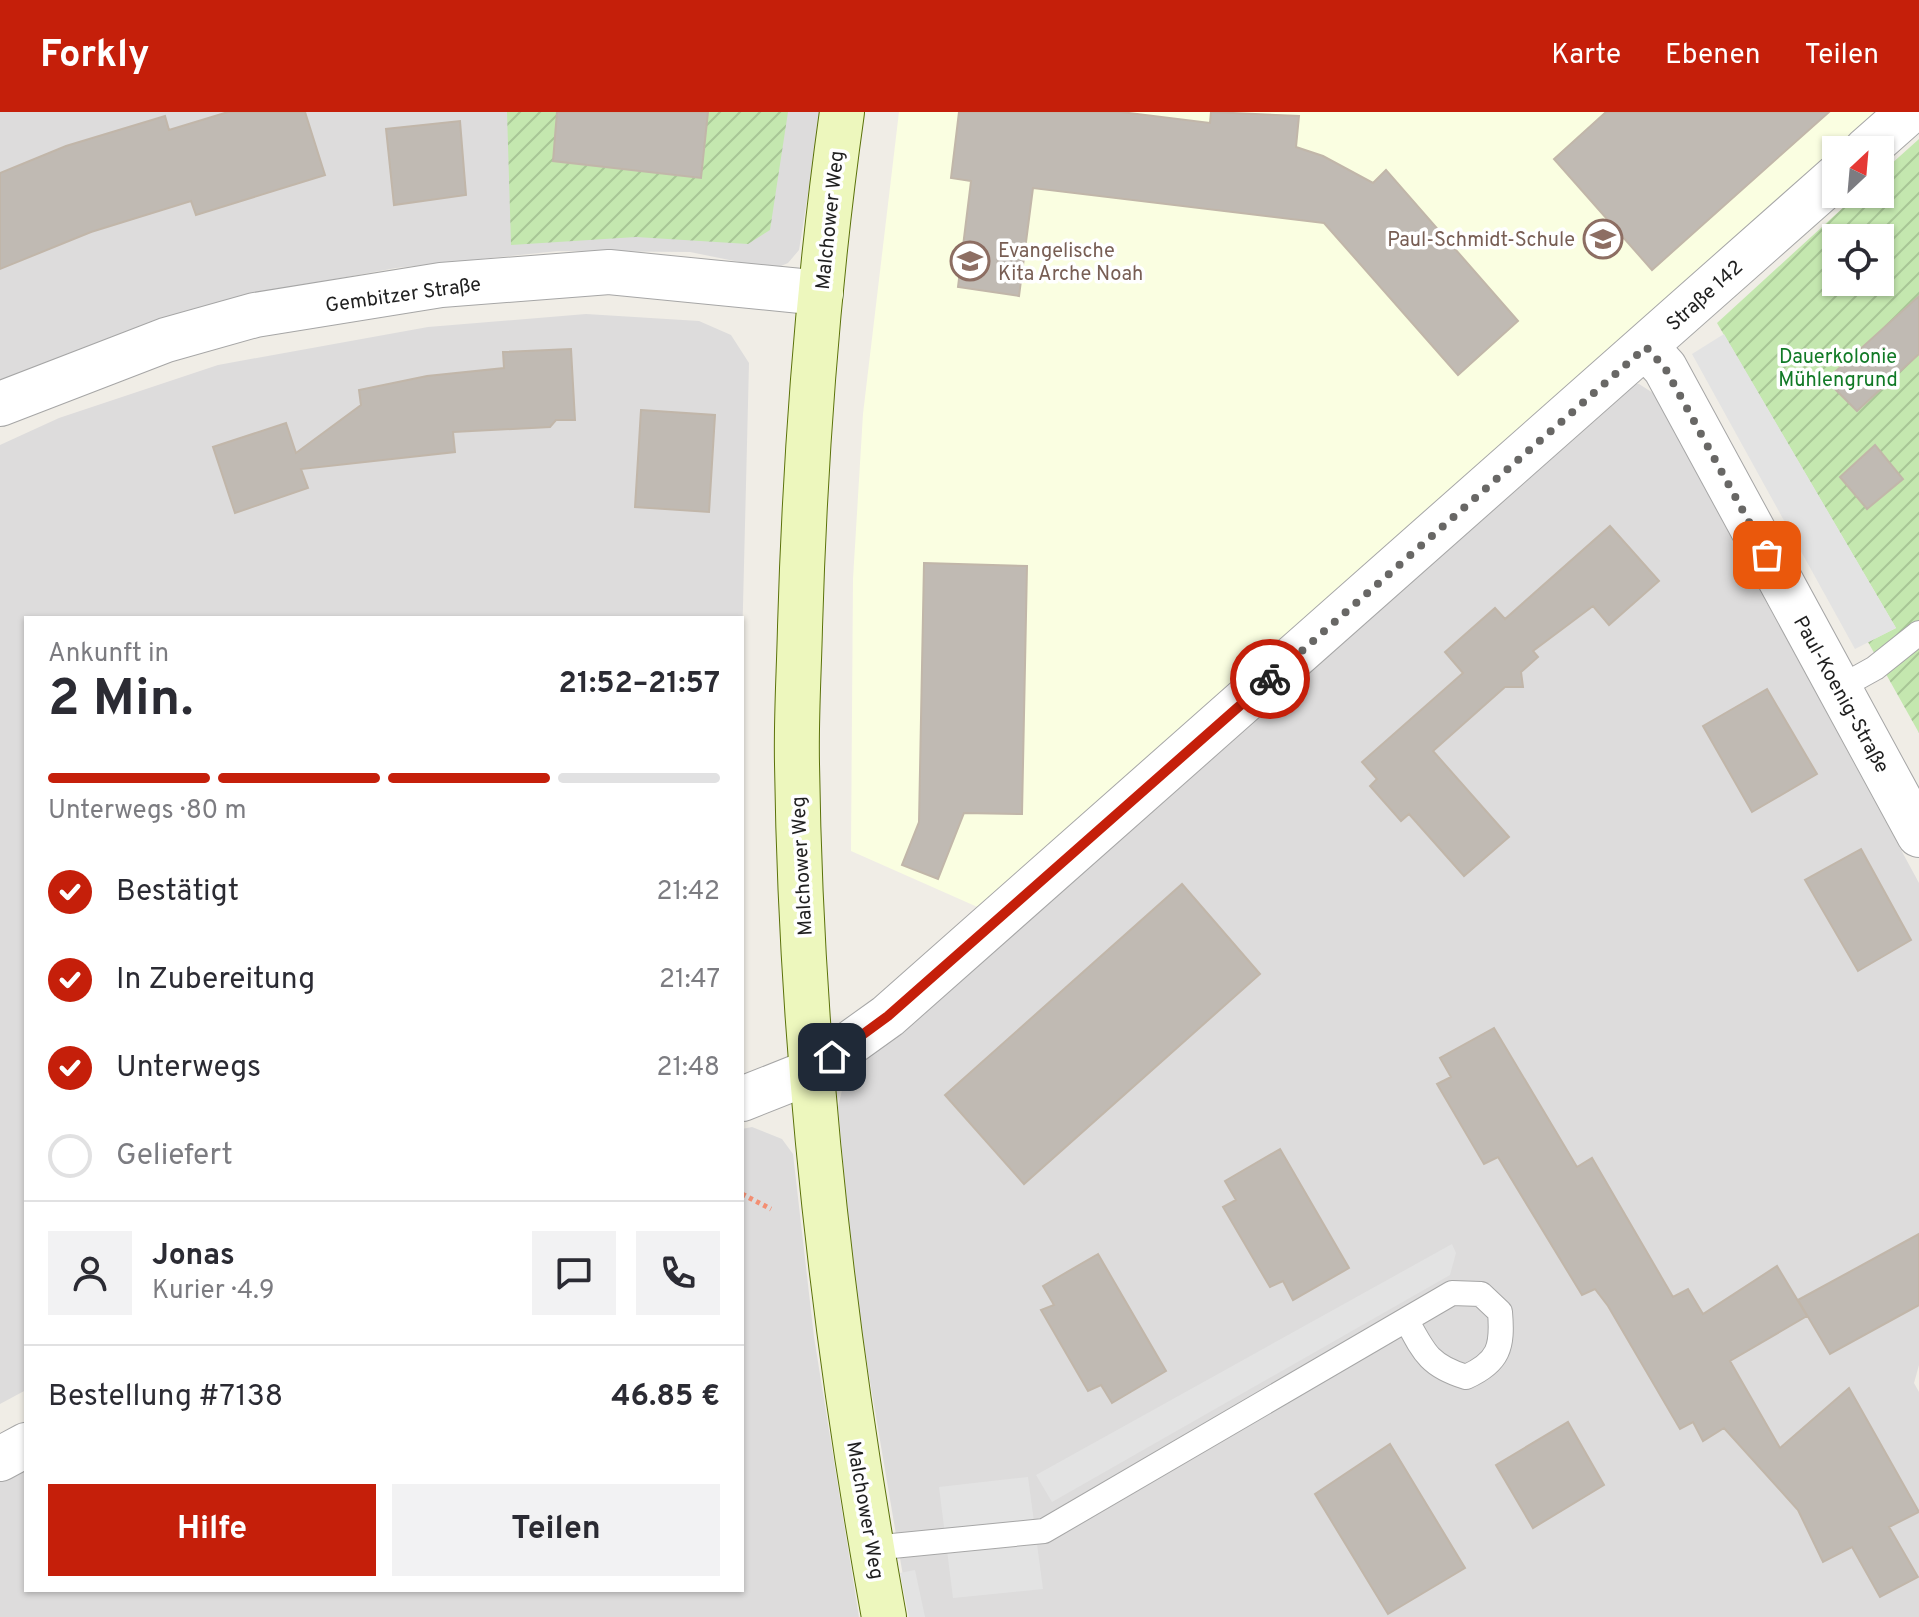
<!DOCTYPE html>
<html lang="de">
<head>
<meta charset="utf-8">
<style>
  :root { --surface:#fff; --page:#f2f2f3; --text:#2b2b33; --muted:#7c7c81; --line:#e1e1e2; --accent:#c51f0a }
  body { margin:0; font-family:Overpass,sans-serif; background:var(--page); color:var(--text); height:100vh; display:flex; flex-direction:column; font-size:30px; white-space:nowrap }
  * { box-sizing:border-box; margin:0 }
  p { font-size:26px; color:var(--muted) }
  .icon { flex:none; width:44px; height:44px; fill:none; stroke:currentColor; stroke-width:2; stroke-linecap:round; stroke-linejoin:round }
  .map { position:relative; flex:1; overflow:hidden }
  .panel { position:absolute; left:24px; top:504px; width:720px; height:976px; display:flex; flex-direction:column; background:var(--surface); border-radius:0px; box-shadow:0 2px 6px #0004 }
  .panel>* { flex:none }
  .needle { width:52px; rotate:26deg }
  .controls { position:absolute; left:1822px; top:24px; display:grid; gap:16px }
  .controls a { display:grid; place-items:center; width:72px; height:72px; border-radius:0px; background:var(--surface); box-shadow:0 2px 6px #0004; font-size:40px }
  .pin { position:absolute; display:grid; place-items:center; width:68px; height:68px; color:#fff; margin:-34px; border-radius:16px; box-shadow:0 4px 12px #0006 }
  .courier { position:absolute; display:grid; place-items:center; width:80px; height:80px; margin:-40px; border:6px solid #c51f0a; border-radius:50%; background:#fff; color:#222; box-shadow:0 2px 10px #0007 }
  .summary em { font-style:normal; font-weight:700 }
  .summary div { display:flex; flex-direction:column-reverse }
  .summary { display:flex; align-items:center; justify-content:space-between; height:136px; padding:0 24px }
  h1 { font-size:52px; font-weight:700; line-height:60px }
  .bar { display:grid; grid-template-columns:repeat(4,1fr); gap:12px 8px; align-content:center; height:96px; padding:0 24px }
  .bar i { height:10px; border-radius:6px; background:var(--line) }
  .bar .selected { background:var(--accent) }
  .bar p { grid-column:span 4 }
  .line { display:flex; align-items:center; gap:20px; padding:0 24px; border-top:2px solid var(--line) }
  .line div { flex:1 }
  .round { display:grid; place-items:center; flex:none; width:84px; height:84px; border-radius:0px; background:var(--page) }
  ol { padding:0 24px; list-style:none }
  li { display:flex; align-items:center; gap:24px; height:88px }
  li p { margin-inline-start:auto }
  li .icon { padding:8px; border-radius:50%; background:var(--accent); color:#fff; stroke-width:4 }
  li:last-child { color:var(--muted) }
  li i { width:44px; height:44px; border:4px solid var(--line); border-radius:50% }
  .button { display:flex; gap:16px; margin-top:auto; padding:16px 24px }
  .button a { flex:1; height:92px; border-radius:0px; background:var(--accent); color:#fff; font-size:32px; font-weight:700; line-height:92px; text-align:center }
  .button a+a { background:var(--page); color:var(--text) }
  header { display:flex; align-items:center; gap:48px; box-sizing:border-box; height:112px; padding:0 40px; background:var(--accent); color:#fff }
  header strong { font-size:38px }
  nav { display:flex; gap:44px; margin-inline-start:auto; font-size:28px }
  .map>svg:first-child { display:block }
</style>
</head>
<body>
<header>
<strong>Forkly</strong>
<nav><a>Karte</a><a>Ebenen</a><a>Teilen</a></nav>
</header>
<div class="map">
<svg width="1919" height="1505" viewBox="0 0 1919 1505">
  <defs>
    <pattern id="garden-furrows" width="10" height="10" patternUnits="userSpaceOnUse" patternTransform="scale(2)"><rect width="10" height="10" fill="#c4e7af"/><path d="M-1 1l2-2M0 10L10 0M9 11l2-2" fill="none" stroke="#a8c696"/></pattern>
  </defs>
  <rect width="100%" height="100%" fill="#f0ede6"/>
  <path fill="#dddcdc" d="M 0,0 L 821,0 L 799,138 L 788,151 L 774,157 L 690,140 L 558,139 L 396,156 L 276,178 L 0,269 Z
    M 586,202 L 699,209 L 731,223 L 749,251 L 742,534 L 742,506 L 26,506 L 26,1278 L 0,1292 L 0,333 L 59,306 L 218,253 L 428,215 Z
    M 1625,271 L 1639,272 L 1653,281 L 1919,771 L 1919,1253 L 1914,1271 L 1919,1280 L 1919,1505 L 910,1505 L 855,1181 L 838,995 L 843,974 L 860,953 Z
    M 752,1015 L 782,1027 L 793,1042 L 814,1225 L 859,1505 L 0,1505 L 0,1366 L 26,1352 L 26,1478 L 742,1478 L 742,1017 Z"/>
  <path fill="#fafee1" d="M 899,0 L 1876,0 L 982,797 L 851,739 L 853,467 L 863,302 Z"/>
  <path fill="url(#garden-furrows)" fill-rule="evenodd" d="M 507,0 L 557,0 L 553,49 L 700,66 L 708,0 L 788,0 L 770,118 L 748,132 L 636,125 L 511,133 Z
    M 1919,27 L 1919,621 L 1868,530 L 1896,516 L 1717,211 L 1858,82 L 1880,82 L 1880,62 ZM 1836,126 L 1880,126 L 1880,170 L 1836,170 Z"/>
  <path fill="#e3e3e3" d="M 1724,222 L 1896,516 L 1855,537 L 1692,242 Z
    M 1452,1132 L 1456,1141 L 1450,1163 L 1052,1390 L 1036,1363 Z
    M 1028,1365 L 1043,1477 L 953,1486 L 939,1375 Z
    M 915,1458 L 925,1505 L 909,1505 L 900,1461 Z"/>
  <path fill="#c0bab3" stroke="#c1b6a9" stroke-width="2" d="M 228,0 L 305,0 L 325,63 L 196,103 L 191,89 L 91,120 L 0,157 L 0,61 L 66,34 L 165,4 L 169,18 Z
    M 557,0 L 708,0 L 701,66 L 553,49 Z
    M 959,0 L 1121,0 L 1210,11 L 1211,0 L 1299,4 L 1296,35 L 1323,44 L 1373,71 L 1386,58 L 1518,209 L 1458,263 L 1324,111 L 1033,76 L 1019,184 L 958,175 L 971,69 L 951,66 Z
    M 1606,0 L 1829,0 L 1652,158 L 1554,47 Z
    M 460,9 L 466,83 L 394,93 L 386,17 Z
    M 1919,184 L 1919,242 L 1857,299 L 1826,268 Z
    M 571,237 L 575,308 L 556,308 L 550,315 L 453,320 L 455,340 L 301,357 L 308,376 L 235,401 L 213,335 L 286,311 L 296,341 L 361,293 L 359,278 L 427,264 L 504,256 L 503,240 Z
    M 641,298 L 715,303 L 709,400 L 635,395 Z
    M 1875,333 L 1903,367 L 1867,397 L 1840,365 Z
    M 1610,414 L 1659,469 L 1609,513 L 1593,494 L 1533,539 L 1538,545 L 1521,560 L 1523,575 L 1505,575 L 1433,639 L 1509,725 L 1464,764 L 1409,702 L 1401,709 L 1370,674 L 1377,667 L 1362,650 L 1463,561 L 1445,540 L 1495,496 L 1505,507 Z
    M 924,451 L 1027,454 L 1022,702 L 964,701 L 938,767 L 902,753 L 919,710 Z
    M 1767,577 L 1817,662 L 1752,700 L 1703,614 Z
    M 1861,737 L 1911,828 L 1858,859 L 1805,768 Z
    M 1182,772 L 1260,862 L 1024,1072 L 945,983 Z
    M 1494,916 L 1577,1055 L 1592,1046 L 1673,1185 L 1688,1177 L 1703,1202 L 1777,1154 L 1807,1204 L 1730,1249 L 1780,1336 L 1849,1276 L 1919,1400 L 1889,1415 L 1918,1465 L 1880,1485 L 1852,1435 L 1823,1450 L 1798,1398 L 1724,1316 L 1703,1329 L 1693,1310 L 1680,1317 L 1608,1194 L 1595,1177 L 1582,1183 L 1498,1045 L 1484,1052 L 1437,972 L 1451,965 L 1440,946 Z
    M 1280,1037 L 1349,1156 L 1293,1188 L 1283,1169 L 1270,1175 L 1223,1095 L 1236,1088 L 1225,1069 Z
    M 1919,1122 L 1919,1193 L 1830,1242 L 1798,1188 Z
    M 1098,1142 L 1166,1259 L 1112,1291 L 1101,1273 L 1088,1279 L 1041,1198 L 1054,1193 L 1043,1174 Z
    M 1568,1310 L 1604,1373 L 1533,1416 L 1496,1353 Z
    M 1390,1332 L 1465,1456 L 1388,1502 L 1315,1382 Z"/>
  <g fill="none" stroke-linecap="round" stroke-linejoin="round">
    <g stroke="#a6a6a6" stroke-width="26">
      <path id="lane" d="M 1839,576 L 1875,556 L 1919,521
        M 872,1436 L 1044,1419 L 1452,1181 L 1481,1182 L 1500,1200 C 1503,1235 1499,1250 1466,1265 C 1430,1254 1424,1241 1407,1209"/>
    </g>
    <g stroke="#a6a6a6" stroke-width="46">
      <path id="street" d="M 1866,38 L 1909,0
        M 1646,235 L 1665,256 L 1919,723
        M 0,292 L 166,228 L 255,203 L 441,173 L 609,160 L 821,181
        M 742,987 L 810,960 L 888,904 L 1836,65
        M 0,1347 L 26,1333"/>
    </g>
    <g stroke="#5b720a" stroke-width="46">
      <path id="secondary" d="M 842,0 C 818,170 805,343 800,515 C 799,560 796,606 797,652 C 801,939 833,1223 884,1505"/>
    </g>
    <path stroke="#f38f73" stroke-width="5" stroke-dasharray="4 4" stroke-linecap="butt" d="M 742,1082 L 771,1097"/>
    <use href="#lane" stroke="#fff" stroke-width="24"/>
    <use href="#street" stroke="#fff" stroke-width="44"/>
    <use href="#secondary" stroke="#edf7bd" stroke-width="44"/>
  </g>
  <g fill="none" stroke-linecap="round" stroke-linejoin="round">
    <path stroke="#686765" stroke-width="8" stroke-dasharray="0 14.4" d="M 1270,567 L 1646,235 L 1665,256 L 1767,443"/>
    <path stroke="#c51f0a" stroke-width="10" d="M 832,945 L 888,904 L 1270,567"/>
  </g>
  <defs>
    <g id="school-ring" transform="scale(2)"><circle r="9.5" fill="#fff" stroke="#8d6e63" stroke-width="1.5"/><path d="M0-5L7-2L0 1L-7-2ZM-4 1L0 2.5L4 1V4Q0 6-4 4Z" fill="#8d6e63"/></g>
  </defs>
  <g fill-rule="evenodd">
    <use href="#school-ring" x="1603" y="127"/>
    <use href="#school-ring" x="970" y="149"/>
  </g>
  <g text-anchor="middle" stroke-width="7" stroke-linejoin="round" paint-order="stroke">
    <g font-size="20" fill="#1f1f1f" stroke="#fff">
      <text transform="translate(829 108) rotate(-84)" y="7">Malchower Weg</text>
      <text transform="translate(403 182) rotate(-8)" y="7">Gembitzer Straße</text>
      <text transform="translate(1704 183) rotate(-42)" y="7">Straße 142</text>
      <text transform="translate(1842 582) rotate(61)" y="7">Paul-Koenig-Straße</text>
      <text transform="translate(801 754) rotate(-93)" y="7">Malchower Weg</text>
      <text transform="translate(866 1398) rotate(80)" y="7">Malchower Weg</text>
    </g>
    <g font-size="20" fill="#785e54" stroke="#fff" text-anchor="end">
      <text x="1575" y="134">Paul-Schmidt-Schule</text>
      <text x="998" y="145" text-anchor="start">Evangelische<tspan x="998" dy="23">Kita Arche Noah</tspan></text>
    </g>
    <g font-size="20" fill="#117a26" stroke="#fff">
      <text x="1838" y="251">Dauerkolonie<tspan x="1838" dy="23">Mühlengrund</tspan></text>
    </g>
  </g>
</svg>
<div class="controls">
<a><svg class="needle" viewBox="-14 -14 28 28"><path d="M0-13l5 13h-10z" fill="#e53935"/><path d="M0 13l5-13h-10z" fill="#7c7c81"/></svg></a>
<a><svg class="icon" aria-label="locate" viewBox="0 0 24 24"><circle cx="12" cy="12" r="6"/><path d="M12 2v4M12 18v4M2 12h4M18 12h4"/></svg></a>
</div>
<div class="pin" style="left:1767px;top:443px;background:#ea580c"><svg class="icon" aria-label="bag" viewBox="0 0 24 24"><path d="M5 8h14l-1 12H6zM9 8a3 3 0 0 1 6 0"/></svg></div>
<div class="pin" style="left:832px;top:945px;background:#1f2937"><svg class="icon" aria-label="home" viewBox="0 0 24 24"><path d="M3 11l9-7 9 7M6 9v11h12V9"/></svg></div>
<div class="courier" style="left:1270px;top:567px"><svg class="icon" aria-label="bike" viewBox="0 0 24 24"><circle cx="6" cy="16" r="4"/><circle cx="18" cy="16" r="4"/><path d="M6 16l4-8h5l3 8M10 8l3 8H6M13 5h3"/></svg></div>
<section class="panel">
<div class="summary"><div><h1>2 Min.</h1><p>Ankunft in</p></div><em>21:52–21:57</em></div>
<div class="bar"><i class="selected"></i><i class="selected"></i><i class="selected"></i><i></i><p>Unterwegs · 80 m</p></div>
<ol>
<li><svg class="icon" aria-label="check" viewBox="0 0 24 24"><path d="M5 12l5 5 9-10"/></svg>Bestätigt<p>21:42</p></li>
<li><svg class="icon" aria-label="check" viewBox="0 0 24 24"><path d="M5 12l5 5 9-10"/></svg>In Zubereitung<p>21:47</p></li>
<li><svg class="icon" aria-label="check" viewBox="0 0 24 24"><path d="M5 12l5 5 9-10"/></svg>Unterwegs<p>21:48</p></li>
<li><i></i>Geliefert</li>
</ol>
<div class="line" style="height:144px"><a class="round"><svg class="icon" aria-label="person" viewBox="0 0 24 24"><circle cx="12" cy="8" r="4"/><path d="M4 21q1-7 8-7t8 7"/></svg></a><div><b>Jonas</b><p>Kurier · 4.9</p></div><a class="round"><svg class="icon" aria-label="chat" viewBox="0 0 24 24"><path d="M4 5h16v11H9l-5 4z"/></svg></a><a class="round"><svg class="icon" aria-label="phone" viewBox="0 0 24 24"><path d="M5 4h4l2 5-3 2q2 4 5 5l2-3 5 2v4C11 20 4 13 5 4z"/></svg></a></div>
<div class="line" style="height:104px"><div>Bestellung #7138</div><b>46.85 €</b></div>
<div class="button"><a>Hilfe</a><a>Teilen</a></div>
</section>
</div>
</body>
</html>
